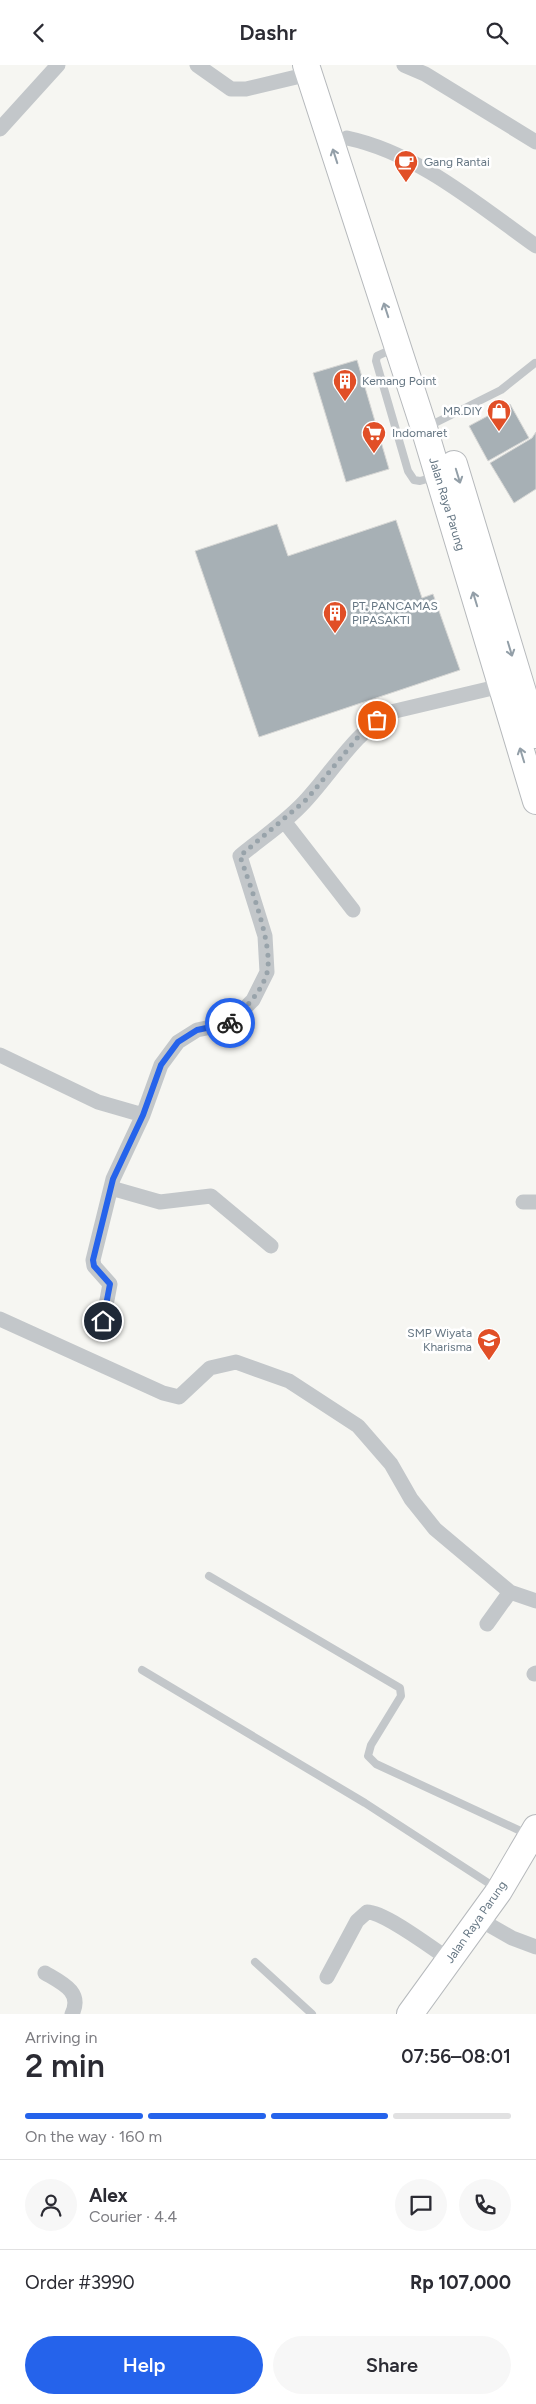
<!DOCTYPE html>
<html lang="en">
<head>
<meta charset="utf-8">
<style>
  :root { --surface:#fff; --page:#f7f7f7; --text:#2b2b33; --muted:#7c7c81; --line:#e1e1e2; --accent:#2563eb }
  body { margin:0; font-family:Figtree,sans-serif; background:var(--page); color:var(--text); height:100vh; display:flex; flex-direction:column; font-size:19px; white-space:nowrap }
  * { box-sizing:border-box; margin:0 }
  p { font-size:16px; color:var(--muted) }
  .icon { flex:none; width:28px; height:28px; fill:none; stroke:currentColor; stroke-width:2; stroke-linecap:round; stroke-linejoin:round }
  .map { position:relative; height:1949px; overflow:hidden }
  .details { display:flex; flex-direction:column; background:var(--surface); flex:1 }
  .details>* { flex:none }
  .pin { position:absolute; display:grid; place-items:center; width:42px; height:42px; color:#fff; margin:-21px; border:2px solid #fff; border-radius:50%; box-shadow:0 1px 5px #0007 }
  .courier { position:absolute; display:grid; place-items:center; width:50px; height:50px; margin:-25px; border:4px solid #2563eb; border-radius:50%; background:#fff; color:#222; box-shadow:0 1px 6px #0007 }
  .overview em { font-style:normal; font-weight:600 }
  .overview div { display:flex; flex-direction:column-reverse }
  .overview { display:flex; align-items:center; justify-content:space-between; height:85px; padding:0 25px }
  h1 { font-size:32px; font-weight:600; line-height:38px }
  .bar { display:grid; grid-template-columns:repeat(4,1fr); gap:8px 5px; align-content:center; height:60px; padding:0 25px }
  .bar i { height:6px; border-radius:4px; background:var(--line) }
  .bar .selected { background:var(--accent) }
  .bar p { grid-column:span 4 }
  .line { display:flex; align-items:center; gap:12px; padding:0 25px; border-top:1px solid var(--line) }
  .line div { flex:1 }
  .round { display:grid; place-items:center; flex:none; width:52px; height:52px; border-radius:26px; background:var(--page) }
  .button { display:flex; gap:10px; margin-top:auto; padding:10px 25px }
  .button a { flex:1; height:58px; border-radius:30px; background:var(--accent); color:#fff; font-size:20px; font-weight:600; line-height:58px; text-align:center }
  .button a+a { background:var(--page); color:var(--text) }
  header { display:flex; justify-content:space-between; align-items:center; height:65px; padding:0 25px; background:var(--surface); font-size:22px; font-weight:600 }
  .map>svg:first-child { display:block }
</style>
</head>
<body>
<header><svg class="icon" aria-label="back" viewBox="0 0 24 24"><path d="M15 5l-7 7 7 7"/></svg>Dashr<svg class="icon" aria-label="search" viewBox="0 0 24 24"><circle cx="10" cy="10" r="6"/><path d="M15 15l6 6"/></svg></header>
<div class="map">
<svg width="536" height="1949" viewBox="0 0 536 1949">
  <rect width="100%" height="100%" fill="#f6f6f2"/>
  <path fill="#a7b0b5" stroke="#d7d7d5" d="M 357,295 L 389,404 L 346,417 L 313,308 Z
    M 510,339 L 529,373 L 488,396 L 469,361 Z
    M 536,367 L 536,424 L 514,438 L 490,398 L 532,373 Z
    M 396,455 L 422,533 L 433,529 L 460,605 L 259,672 L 195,486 L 277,459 L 288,491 Z"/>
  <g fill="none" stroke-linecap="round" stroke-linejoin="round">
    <g stroke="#b6b9bc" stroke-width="28">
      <path id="trunk" d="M 306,0 L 424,363 L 536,736
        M 454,399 L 536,670
        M 410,1949 L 499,1826 L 536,1763"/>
    </g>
    <path stroke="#c3c7ca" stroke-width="8" d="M 395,283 L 377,291 L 376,296 L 408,406 L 414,415 L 420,416 L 434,412
      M 427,362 L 501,325 L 535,298
      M 209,1511 L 400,1623 L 401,1631 L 371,1680 L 368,1691 L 376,1699 L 527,1769
      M 142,1605 L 365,1738 L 496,1823
      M 255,1897 L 312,1949"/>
    <path stroke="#c3c7ca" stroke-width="15" d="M 197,0 L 231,24 L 246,24 L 309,9
      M 404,0 L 425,9 L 536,77
      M 0,64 L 58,0
      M 347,73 C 418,88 478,140 536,181
      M 284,756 L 353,845
      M 0,990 L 98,1037 L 143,1050 L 161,1000 L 178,977 L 197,965 L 230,958 L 253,935 L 267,907 L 265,871 L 240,791 C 263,772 289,755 308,733 C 335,703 355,668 391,647 L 501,621
      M 111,1123 L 160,1137 L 211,1131 L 271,1181
      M 523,1137 L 536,1137
      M 0,1254 L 163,1328 L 179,1332 L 210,1303 L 236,1297 L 289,1316 L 358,1361 L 391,1399 L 411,1434 L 435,1464 L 510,1527 L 536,1536
      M 103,1256 L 110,1219 L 94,1201 L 93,1195 L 113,1114 L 143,1050
      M 487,1559 L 510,1527
      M 534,1609 L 536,1608
      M 491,1861 L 512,1873 L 536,1882
      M 45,1908 C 62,1918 83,1927 72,1949
      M 327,1912 L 357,1856 L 367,1847 C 385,1847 433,1884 450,1895"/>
    <use href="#trunk" stroke="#fff" stroke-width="26"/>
  </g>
  <defs><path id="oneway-shaft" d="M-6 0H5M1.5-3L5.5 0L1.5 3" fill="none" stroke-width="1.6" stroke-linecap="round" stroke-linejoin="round" transform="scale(1.25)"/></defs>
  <g stroke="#939fa8">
    <use href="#oneway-shaft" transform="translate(335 91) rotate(-108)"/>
    <use href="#oneway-shaft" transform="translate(386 245) rotate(-108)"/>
    <use href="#oneway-shaft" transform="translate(458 411) rotate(73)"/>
    <use href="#oneway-shaft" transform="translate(475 534) rotate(-107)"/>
    <use href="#oneway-shaft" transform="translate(510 584) rotate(73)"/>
    <use href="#oneway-shaft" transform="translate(522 690) rotate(-107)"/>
  </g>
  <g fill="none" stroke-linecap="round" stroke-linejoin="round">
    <path stroke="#98a3aa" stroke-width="5" stroke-dasharray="0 9" d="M 230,958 C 245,943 261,928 267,908 C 274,881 249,818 240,791 L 307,734 L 363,666 L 377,655"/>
    <path stroke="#2563eb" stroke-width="6" d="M 103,1256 L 110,1219 L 94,1201 L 93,1195 L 113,1114 L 143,1050 L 161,1000 L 178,977 L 197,965 L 230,958"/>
  </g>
  <defs>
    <g id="cafe-pin" transform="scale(1.25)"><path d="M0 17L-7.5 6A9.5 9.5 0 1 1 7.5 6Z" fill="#e14f27" stroke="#fff"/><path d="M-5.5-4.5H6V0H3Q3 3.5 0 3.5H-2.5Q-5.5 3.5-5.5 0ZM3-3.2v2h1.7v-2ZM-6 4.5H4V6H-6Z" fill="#fff"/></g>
    <g id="building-pin" transform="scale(1.25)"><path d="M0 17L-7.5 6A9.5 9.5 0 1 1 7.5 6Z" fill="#e14f27" stroke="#fff"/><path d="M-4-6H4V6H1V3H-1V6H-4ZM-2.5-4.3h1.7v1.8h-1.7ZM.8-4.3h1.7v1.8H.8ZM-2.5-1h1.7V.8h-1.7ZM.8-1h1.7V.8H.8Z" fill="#fff"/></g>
    <g id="shop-pin" transform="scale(1.25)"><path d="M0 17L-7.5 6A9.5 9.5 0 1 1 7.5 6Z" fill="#e14f27" stroke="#fff"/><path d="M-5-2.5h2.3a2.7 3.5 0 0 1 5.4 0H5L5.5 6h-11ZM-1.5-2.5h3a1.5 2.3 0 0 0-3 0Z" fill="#fff"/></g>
    <g id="supermarket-pin" transform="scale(1.25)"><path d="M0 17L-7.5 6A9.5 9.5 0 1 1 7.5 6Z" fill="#e14f27" stroke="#fff"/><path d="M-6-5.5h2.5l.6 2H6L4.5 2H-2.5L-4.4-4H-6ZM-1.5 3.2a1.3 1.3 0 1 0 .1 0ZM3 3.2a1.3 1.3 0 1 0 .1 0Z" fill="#fff"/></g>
    <g id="school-pin" transform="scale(1.25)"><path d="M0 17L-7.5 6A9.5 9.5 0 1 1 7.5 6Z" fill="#e14f27" stroke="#fff"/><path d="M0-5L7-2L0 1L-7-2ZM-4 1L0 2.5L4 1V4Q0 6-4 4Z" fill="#fff"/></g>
  </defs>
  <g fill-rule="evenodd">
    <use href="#cafe-pin" x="406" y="97"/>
    <use href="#building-pin" x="345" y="316"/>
    <use href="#shop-pin" x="499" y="346"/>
    <use href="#supermarket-pin" x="374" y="368"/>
    <use href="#building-pin" x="335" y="548"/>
    <use href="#school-pin" x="489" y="1275"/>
  </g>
  <g text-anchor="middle" stroke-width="5" stroke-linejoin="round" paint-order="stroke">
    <g font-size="12" fill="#657683" stroke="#fff" text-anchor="start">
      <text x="424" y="101">Gang Rantai</text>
      <text x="362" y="320">Kemang Point</text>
      <text x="482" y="350" text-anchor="end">MR.DIY</text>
      <text x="392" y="372">Indomaret</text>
      <text x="352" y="545">PT. PANCAMAS<tspan x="352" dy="14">PIPASAKTI</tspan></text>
      <text x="472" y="1272" text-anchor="end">SMP Wiyata<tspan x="472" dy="14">Kharisma</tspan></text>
    </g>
    <g font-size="12" fill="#657683" stroke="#fff">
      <text transform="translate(447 439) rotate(73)" y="4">Jalan Raya Parung</text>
      <text transform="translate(476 1857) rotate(-55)" y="4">Jalan Raya Parung</text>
    </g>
  </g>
</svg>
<div class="pin" style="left:377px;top:655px;background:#ea580c"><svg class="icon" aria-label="bag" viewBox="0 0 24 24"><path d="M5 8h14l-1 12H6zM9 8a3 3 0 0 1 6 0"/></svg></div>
<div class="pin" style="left:103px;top:1256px;background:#1f2937"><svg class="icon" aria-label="home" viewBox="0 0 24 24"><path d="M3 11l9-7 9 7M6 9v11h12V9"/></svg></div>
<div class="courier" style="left:230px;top:958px"><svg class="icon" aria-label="bike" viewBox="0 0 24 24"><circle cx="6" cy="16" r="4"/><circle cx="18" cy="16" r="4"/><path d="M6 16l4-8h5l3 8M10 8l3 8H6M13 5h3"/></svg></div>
</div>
<section class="details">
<div class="overview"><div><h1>2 min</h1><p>Arriving in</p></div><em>07:56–08:01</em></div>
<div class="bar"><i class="selected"></i><i class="selected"></i><i class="selected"></i><i></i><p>On the way · 160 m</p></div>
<div class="line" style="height:90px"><a class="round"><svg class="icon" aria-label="person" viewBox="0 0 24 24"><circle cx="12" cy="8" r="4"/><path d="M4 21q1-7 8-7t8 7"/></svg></a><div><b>Alex</b><p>Courier · 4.4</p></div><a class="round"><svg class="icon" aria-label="chat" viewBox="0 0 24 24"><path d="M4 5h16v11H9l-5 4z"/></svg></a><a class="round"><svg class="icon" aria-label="phone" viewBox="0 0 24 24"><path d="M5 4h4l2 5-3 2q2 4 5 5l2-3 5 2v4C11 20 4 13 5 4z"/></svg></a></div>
<div class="line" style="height:65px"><div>Order #3990</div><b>Rp 107,000</b></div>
<div class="button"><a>Help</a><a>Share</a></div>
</section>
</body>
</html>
